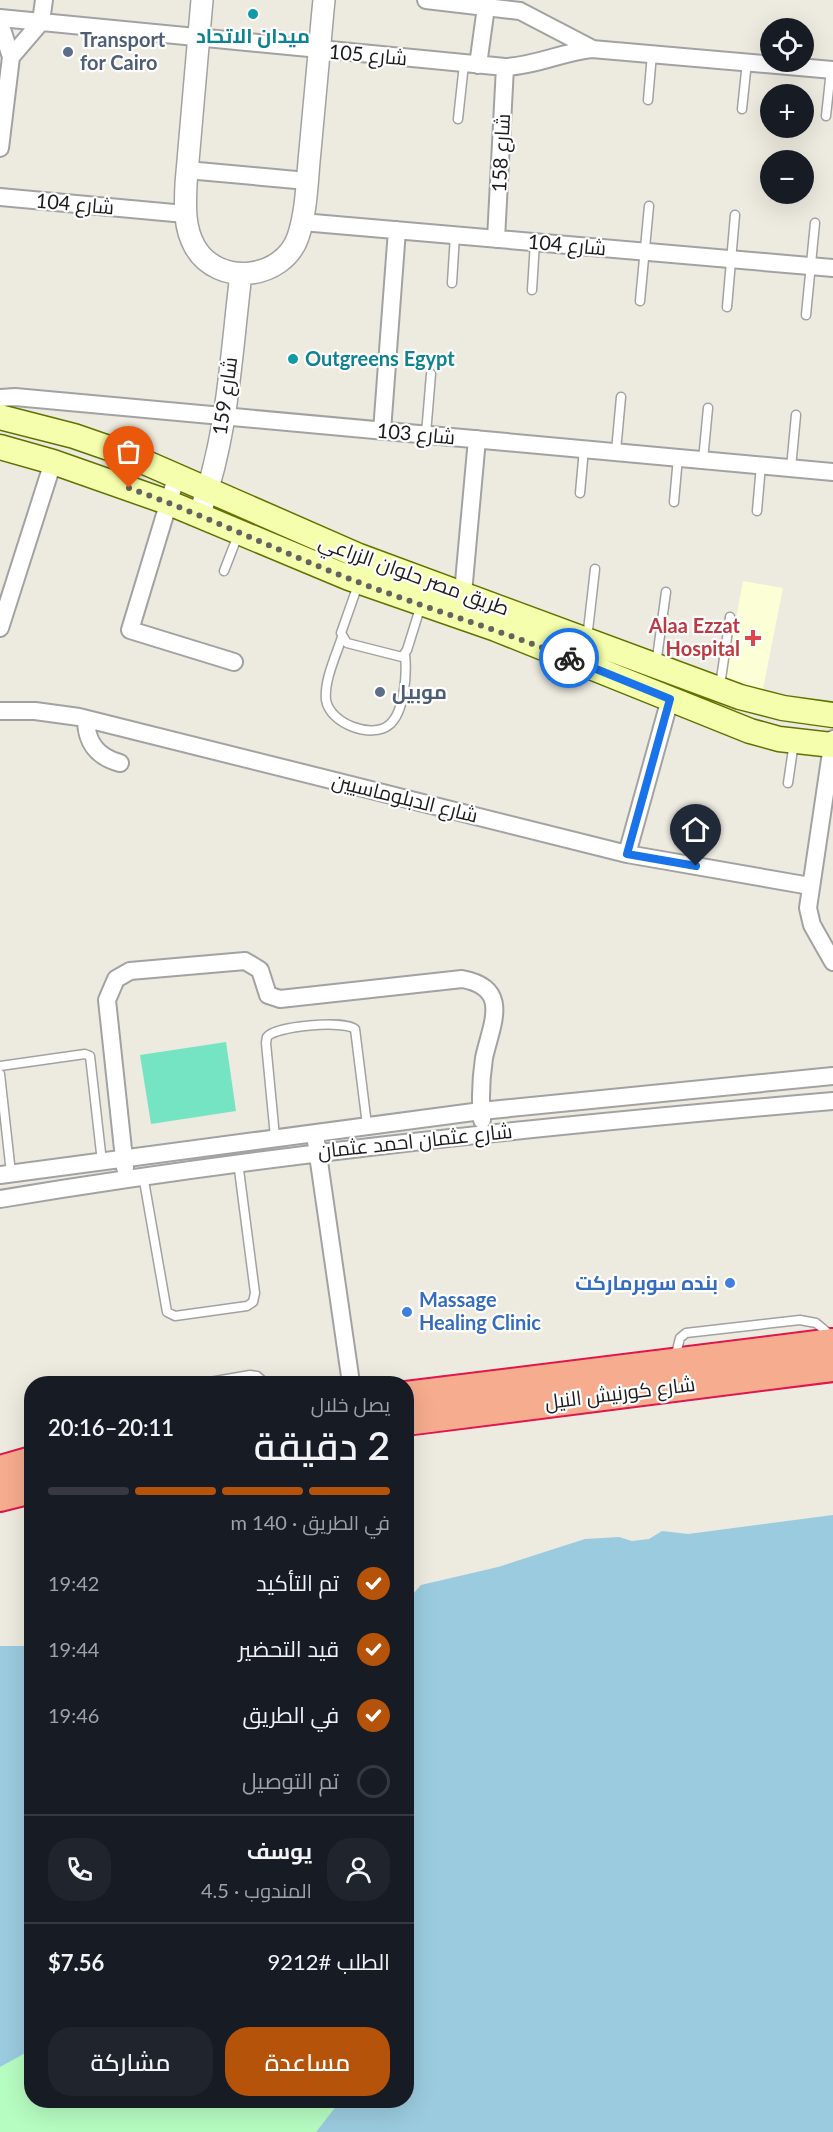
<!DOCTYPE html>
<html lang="ar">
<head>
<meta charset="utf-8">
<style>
  :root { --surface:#171b24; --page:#20242c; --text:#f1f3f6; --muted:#9ea1a6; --line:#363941; --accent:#b45309 }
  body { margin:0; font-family:Lato,Cairo,sans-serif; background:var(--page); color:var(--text); direction:rtl; height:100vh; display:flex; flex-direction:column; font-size:22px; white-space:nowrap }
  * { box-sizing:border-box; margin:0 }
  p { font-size:20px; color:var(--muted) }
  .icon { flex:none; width:33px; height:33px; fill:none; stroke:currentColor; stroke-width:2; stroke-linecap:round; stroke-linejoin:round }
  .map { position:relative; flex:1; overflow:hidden; direction:ltr }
  .panel { position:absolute; left:24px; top:1376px; width:390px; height:732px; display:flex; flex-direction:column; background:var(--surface); border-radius:24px; box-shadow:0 6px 24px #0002; direction:rtl }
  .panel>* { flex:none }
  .buttons { position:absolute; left:760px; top:18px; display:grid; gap:12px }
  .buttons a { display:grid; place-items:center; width:54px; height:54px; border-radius:50%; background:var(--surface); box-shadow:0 6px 24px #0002; font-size:30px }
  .pin { position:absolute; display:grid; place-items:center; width:51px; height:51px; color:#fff; margin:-62px -26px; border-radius:50% 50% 50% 0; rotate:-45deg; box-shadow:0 0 6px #0007 }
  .pin .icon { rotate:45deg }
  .courier { position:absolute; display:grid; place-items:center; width:60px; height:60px; margin:-30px; border:4px solid #1a73e8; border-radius:50%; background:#fff; color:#222; box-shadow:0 2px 8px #0007 }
  .summary em { font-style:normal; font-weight:600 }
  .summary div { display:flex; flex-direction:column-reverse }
  .summary { display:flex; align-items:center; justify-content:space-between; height:102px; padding:0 24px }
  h1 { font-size:39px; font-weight:600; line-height:45px }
  .bar { display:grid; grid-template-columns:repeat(4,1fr); gap:9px 6px; align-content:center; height:72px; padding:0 24px }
  .bar i { height:8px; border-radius:4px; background:var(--line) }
  .bar .on { background:var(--accent) }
  .bar p { grid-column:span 4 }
  .line { display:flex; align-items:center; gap:15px; padding:0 24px; border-top:2px solid var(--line) }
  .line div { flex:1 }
  .round { display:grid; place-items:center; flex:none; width:63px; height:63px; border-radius:24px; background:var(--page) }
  ol { padding:0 24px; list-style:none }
  li { display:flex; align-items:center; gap:18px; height:66px }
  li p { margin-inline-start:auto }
  li .icon { padding:6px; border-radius:50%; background:var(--accent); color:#fff; stroke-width:4 }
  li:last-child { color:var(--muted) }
  li i { width:33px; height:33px; border:3px solid var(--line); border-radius:50% }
  .action { display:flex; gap:12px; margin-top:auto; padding:12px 24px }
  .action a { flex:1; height:69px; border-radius:24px; background:var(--accent); color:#fff; font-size:24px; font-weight:600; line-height:69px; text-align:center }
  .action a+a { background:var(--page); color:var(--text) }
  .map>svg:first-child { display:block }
</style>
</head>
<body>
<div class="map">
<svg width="833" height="2132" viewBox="0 0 833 2132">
  <rect width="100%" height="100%" fill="#edeadf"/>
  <path fill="#fcffd6" d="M 743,581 L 783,588 L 762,694 L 723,687 Z"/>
  <path fill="#b6fdc1" d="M 31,2050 L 32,2100 L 341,2100 L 316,2132 L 0,2132 L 0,2067 Z"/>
  <path fill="#75e4c2" d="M 226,1042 L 236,1111 L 151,1124 L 140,1055 Z"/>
  <path fill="#9bcbdf" d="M 833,1515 L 833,2132 L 316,2132 L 341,2100 L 406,2100 L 407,1597 L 413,1594 L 421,1585 L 498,1567 L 585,1539 L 619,1537 L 632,1541 L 649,1539 L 662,1531 L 688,1534 Z
    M 0,1646 L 32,1646 L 31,2050 L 0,2067 Z"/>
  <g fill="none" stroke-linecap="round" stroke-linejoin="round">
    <g stroke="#a2a2a2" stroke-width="11">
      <path id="service" d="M 648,100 L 652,54
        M 742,109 L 747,62
        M 826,116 L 831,70
        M 458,119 L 464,64
        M 452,283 L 455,235
        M 532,290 L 535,242
        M 640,301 L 649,206
        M 727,307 L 735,215
        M 806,315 L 815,223
        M 426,434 L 431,374
        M 616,451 L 621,397
        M 703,460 L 708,408
        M 791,468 L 796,415
        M 580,493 L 584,449
        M 674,502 L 678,457
        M 757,511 L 761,465
        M 224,571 L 238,535
        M 359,582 L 341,633 L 347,643 L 402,657 L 407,650 L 421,605
        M 342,637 C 336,656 324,680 326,700 C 330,724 372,739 389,725 C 405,712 407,673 405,654
        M 587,639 L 595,569
        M 656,665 L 666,592
        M 720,686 L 730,617
        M 788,783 L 794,742
        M 0,1066 L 85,1054 L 90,1056 L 102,1162
        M 0,1074 L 11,1173
        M 275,1137 L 266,1043 L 267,1037 C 275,1026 344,1020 355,1029 L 367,1125
        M 143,1175 L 167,1312 L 175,1316 L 247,1306 L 253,1302 L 255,1293 L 238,1162
        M 675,1358 L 680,1338 L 686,1333 L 800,1320 L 816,1323 L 833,1337
        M 204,1383 L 250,1375 L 257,1376 L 265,1383"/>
    </g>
    <g stroke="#a2a2a2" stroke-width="20">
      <path id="minor" d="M 426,0 L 520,11 L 591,48
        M 0,18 L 505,67 C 535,66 562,52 592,49 L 833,70
        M 0,23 L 11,57 L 0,148
        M 11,57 L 41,22 L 44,0
        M 478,65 L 486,7
        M 187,170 L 307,181
        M 0,197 L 185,214
        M 302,222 L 833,268
        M 496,239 L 505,67
        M 0,398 L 15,397 L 833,472
        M 382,431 L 397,230
        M 177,475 L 130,630 L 234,662
        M 463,593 L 477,439
        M 0,628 L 53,462
        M 0,711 L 35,711 L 79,717 L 627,854 L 810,886
        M 86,719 C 86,742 97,757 120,763
        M 833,739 L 808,908 L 812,925 L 833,962
        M 627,854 L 670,699
        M 316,1141 L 351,1383
        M 125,1168 L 107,1000 L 116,979 L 130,971 L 245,961 L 260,970 L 268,995 L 280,999 L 462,979 C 512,988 491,1025 484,1058 C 481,1078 480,1099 482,1120
        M 0,1175 L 481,1111 L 833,1076
        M 0,1199 C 276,1153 554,1125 833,1101"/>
    </g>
    <g stroke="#a2a2a2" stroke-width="24">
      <path id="tertiary" d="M 202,0 L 186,184 C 185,206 184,228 195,247 C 218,287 283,280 298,237 C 307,210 307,179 310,151 C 315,100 319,50 324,0
        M 199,515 C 228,439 231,354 241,274"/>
    </g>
    <g stroke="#5e7300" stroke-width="27">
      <path id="secondary" d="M 0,417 L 74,436 L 126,454 L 359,556 L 740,697 L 783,708 L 833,715
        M 0,447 L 53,462 L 167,502 L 349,578 L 496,629 L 750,731 L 779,739 L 833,745"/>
    </g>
    <g stroke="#e1164c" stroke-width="32">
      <path id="trunk" d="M 406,1396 L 833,1343
        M 406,1421 L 833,1367
        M 0,1470 L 32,1461
        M 0,1497 L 32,1489"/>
    </g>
    <use href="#service" stroke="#fff" stroke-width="8"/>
    <use href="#minor" stroke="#fff" stroke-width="16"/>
    <use href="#tertiary" stroke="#fff" stroke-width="21"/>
    <use href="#secondary" stroke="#f4feac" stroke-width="24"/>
    <use href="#trunk" stroke="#f6ac8e" stroke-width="28"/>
  </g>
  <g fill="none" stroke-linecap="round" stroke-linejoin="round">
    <path stroke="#646360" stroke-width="6" stroke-dasharray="0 10.8" d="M 129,488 C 204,515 276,550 350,579 C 422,607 497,629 569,658"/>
    <path stroke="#1a73e8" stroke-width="8" d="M 569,658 L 670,699 L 627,854 L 696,866"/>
  </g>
  <g fill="#0f9aa8" stroke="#fff" stroke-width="2">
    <circle cx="253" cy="14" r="6"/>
    <circle cx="293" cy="359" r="6"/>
  </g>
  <g fill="#5c6f8a" stroke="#fff" stroke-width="2">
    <circle cx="68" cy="52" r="6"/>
    <circle cx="380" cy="692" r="6"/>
  </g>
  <path fill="#e0444e" stroke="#fff" stroke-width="2" d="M750 629h6v6h6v6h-6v6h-6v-6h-6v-6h6z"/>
  <g fill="#3f7fe0" stroke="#fff" stroke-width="2">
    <circle cx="730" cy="1283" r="6"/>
    <circle cx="407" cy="1312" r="6"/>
  </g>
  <g text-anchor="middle" stroke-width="4.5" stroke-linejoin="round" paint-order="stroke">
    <g font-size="20" font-weight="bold" fill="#0d838f" stroke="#fff">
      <text x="253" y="43">ميدان الاتحاد</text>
      <text x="305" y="366" text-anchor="start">Outgreens Egypt</text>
    </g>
    <g font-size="20" font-weight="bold" fill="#4e5e75" stroke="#fff" text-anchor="start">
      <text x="80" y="47">Transport<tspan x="80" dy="23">for Cairo</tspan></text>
      <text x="392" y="699">موبيل</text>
    </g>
    <g font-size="20" fill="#1b1b1b" stroke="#fff">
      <text transform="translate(368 55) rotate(5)" y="7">شارع 105</text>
      <text transform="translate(501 153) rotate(-87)" y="7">شارع 158</text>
      <text transform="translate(75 204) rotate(5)" y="7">شارع 104</text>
      <text transform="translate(567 245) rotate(5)" y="7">شارع 104</text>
      <text transform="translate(225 396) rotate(-82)" y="7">شارع 159</text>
      <text transform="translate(416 434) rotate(5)" y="7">شارع 103</text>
      <text transform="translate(414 575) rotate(20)" y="7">طريق مصر حلوان الزراعي</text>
      <text transform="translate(405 798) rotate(14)" y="7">شارع الدبلوماسيين</text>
      <text transform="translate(415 1141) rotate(-6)" y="7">شارع عثمان احمد عثمان</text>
      <text transform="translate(620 1393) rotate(-7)" y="7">شارع كورنيش النيل</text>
    </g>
    <g font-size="20" font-weight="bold" fill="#be3a42" stroke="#fff" text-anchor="end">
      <text x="740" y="633">Alaa Ezzat<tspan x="740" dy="23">Hospital</tspan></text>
    </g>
    <g font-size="20" font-weight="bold" fill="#366cbe" stroke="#fff" text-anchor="end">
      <text x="718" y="1290">بنده سوبرماركت</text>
      <text x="419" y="1307" text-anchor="start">Massage<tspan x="419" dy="23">Healing Clinic</tspan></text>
    </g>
  </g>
</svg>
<div class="buttons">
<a><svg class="icon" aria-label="locate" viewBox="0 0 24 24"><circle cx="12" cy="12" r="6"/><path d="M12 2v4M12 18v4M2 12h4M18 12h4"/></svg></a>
<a>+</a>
<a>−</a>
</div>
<div class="pin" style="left:129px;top:488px;background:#ea580c"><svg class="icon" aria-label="bag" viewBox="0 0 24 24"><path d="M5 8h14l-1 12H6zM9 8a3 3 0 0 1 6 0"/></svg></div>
<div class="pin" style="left:696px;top:866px;background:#1f2937"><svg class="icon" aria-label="home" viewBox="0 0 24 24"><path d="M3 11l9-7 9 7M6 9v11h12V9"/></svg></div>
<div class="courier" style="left:569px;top:658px"><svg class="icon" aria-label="bike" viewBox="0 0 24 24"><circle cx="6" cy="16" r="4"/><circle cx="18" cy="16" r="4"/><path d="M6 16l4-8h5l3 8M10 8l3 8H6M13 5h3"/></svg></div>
<section class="panel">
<div class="summary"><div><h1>2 دقيقة</h1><p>يصل خلال</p></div><em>20:11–20:16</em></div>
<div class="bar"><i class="on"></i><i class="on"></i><i class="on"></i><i></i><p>في الطريق · 140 m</p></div>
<ol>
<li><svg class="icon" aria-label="check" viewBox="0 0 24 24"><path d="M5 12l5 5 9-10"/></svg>تم التأكيد<p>19:42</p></li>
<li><svg class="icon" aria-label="check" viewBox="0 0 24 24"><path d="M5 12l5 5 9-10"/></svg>قيد التحضير<p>19:44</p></li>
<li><svg class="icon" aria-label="check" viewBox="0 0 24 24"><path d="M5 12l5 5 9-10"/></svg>في الطريق<p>19:46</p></li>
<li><i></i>تم التوصيل</li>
</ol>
<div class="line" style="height:108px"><a class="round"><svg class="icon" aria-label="person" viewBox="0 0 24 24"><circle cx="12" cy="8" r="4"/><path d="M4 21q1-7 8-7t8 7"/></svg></a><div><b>يوسف</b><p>المندوب · 4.5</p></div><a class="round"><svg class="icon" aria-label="phone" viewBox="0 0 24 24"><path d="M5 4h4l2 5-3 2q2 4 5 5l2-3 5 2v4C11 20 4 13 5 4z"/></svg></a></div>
<div class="line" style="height:78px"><div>الطلب #9212</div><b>$7.56</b></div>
<div class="action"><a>مساعدة</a><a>مشاركة</a></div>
</section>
</div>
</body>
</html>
